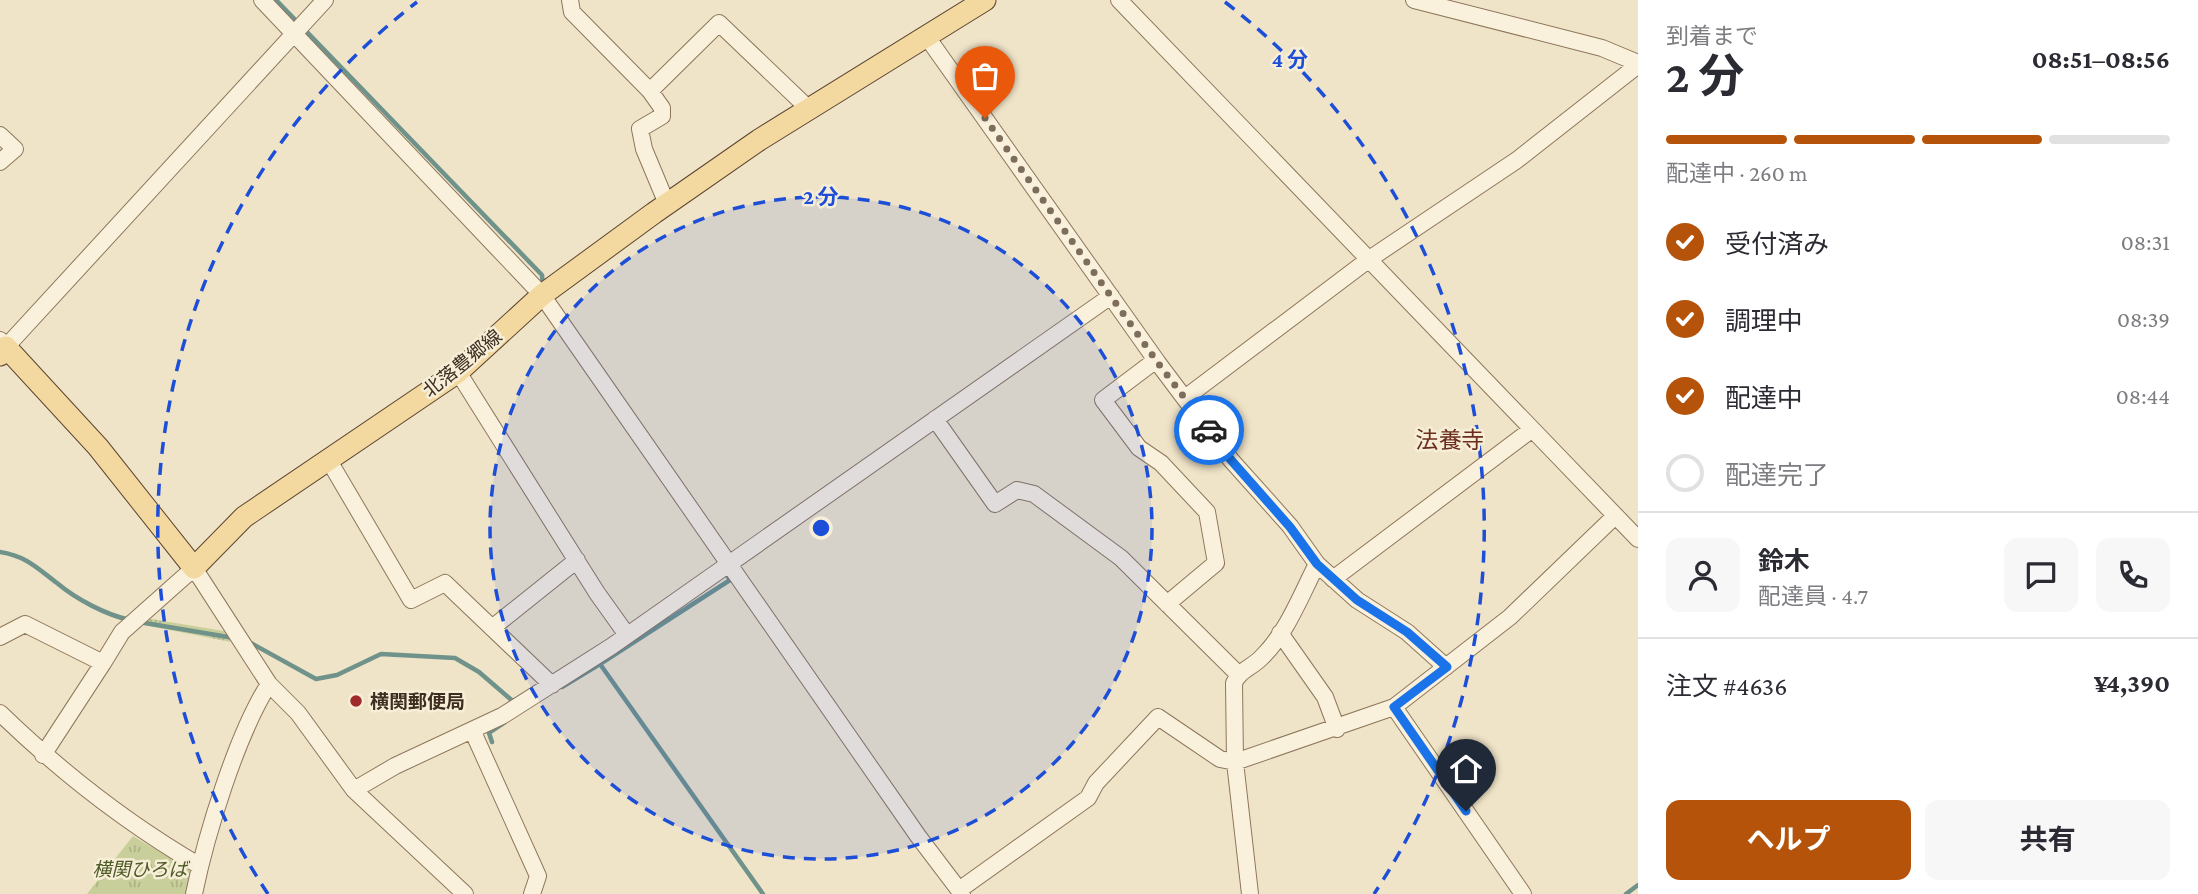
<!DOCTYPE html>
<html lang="ja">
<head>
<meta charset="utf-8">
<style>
  :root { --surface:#fff; --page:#f7f7f7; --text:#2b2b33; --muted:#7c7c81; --line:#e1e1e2; --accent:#b45309 }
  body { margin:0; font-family:"Crimson Pro","Noto Sans JP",serif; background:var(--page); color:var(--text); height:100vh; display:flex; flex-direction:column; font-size:26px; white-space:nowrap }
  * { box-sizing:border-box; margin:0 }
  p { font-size:23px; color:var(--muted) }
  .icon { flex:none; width:38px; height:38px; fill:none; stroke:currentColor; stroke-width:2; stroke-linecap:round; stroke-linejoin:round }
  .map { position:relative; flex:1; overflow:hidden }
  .sheet { display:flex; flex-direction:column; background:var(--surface); width:560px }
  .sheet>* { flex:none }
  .pin { position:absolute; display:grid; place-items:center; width:60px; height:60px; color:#fff; margin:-72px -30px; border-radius:50% 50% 50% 0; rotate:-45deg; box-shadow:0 0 7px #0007 }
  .pin .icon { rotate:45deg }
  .courier { position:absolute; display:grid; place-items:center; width:70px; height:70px; margin:-35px; border:5px solid #1a73e8; border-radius:50%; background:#fff; color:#222; box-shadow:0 2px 9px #0007 }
  .summary em { font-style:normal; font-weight:700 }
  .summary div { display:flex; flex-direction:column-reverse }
  .summary { display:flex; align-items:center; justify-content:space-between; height:119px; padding:0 28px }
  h1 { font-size:46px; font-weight:700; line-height:52px }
  .bar { display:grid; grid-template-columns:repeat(4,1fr); gap:10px 7px; align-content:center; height:84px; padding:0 28px }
  .bar i { height:9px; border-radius:5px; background:var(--line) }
  .bar .active { background:var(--accent) }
  .bar p { grid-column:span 4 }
  .line { display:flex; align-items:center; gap:18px; padding:0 28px; border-top:2px solid var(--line) }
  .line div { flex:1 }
  .round { display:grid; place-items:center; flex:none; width:74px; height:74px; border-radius:14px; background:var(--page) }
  ol { padding:0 28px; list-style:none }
  li { display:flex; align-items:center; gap:21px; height:77px }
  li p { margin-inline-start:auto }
  li .icon { padding:7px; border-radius:50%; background:var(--accent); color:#fff; stroke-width:4 }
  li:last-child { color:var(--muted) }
  li i { width:38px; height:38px; border:4px solid var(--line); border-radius:50% }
  .action { display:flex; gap:14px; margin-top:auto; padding:14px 28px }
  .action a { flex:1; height:80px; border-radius:14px; background:var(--accent); color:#fff; font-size:28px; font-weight:700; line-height:80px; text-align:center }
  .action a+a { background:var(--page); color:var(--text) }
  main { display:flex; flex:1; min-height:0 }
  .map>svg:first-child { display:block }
</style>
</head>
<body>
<main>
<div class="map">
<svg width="1638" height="894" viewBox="0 0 1638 894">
  <defs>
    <pattern id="grass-tufts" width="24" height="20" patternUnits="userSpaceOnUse" patternTransform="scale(1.75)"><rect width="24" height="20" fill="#c9cf9b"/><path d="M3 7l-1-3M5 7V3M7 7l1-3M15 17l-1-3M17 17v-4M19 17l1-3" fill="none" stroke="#aeb285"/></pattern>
  </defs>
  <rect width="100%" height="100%" fill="#f0e4c8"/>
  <path fill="url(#grass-tufts)" d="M 127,615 L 224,631 L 231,642 L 123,621 Z
    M 133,836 L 192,871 L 186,894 L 87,894 Z"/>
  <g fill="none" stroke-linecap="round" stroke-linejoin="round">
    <path stroke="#6f938a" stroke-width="4.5" d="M 276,0 L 542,275 L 543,287
      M 0,552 C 26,556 37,568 57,583 C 76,599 106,615 130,620
      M 139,622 L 234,638
      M 249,642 L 316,679 L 337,675 L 381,654 L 455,658 L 479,672 L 515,703
      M 600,664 L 730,580 L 725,572
      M 562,687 L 600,664 L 763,894
      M 492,742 L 489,733 L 504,723
      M 1626,894 L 1638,885"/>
    <g stroke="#8d765c" stroke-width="18">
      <path id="minor" d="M 262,0 L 542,295 L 918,836 L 962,894
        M 570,0 L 572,12 L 650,91 L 719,23 L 809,109
        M 1119,0 L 1638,539
        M 1414,0 L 1602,48 L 1638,63
        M 927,37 L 1158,363 L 1231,460 L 1290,526 L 1317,564 L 1357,600 L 1407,632 L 1446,667
        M 650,91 L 662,108 L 662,116 L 640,129 L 644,149 L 667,204
        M 0,135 L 15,149 L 0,162
        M 0,340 L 6,347 L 325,0
        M 1156,360 L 1103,400 L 1139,448 L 1161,463 L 1207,512 L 1216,563 L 1167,604
        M 458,372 L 597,593 L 627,635
        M 1185,398 L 1368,260 L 1517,160 L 1638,65
        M 935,419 L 995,504 L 1017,490 L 1034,494 L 1121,558 L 1238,674
        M 328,459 L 411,600 L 445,583 L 552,685
        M 1333,579 L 1531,430
        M 492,628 L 577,560
        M 1280,633 L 1325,697 L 1337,729
        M 0,637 L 25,624 L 103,663 L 122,632 L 194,568 L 269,684 L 298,713 L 354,790 L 465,894
        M 1394,707 L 1523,894
        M 0,713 C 61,772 126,823 200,866
        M 473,732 L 538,876 L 532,894
        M 43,755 L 103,663
        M 354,790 L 395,766 L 502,716 L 612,646 L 1111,296
        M 959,890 L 1088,798 L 1096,783 L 1158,717 L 1220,759 L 1235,762 L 1394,707 L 1510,617 L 1615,516
        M 194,894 C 206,835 237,734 269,684
        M 1250,894 L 1235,762 L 1234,683 C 1240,670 1251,668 1261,658 C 1287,633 1301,595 1317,564"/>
    </g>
    <g stroke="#5b4430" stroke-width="23">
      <path id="major" d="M 0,355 L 6,347 L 98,447 L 194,568 L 244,517 L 458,372 L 542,295 L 654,213 L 759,140 L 985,0"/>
    </g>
    <use href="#minor" stroke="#faf1dc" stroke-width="16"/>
    <use href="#major" stroke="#f3d9a0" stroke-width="21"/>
  </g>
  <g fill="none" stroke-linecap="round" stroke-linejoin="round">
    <path stroke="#7c6e5b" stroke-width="7" stroke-dasharray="0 12.6" d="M 985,118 L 1158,363 L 1209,430"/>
    <path stroke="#1a73e8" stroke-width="9" d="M 1209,430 L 1231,460 L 1290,527 L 1317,564 L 1357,600 L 1407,632 L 1447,667 L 1394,707 L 1466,811"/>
  </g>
  <circle cx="821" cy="528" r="331" fill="#1d4ed8" fill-opacity=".12"/>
  <g fill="none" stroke="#1d4ed8" stroke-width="3.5" stroke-dasharray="12 9">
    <circle cx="821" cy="528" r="331"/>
    <path d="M268 894A663 663 0 0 1 417 2M1225 2A663 663 0 0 1 1374 894"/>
  </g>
  <circle fill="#9e2a2b" stroke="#f7eed8" stroke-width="2.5" cx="356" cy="701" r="7"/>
  <g text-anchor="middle" stroke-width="5" stroke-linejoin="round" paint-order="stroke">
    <g font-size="19" fill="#3d2e20" stroke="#f7eed8">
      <text transform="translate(462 363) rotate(-39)" y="7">北落豊郷線</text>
    </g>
    <g font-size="19" font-weight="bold" fill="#3d2e20" stroke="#f7eed8" text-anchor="start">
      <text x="370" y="708">横関郵便局</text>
    </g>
    <g font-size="19" font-style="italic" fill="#4d5a26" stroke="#f7eed8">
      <text x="140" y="876">横関ひろば</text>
    </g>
    <g font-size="23" fill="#6b2e1e" stroke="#f7eed8">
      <text x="1450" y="448">法養寺</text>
    </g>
  </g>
  <circle cx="821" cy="528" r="10" fill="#1d4ed8" stroke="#f7eed8" stroke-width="3.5"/>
  <g font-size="21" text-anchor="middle" font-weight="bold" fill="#1d4ed8" stroke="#f7eed8" stroke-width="5" stroke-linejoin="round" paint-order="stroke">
    <text x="1290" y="67">4 分</text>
    <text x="821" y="204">2 分</text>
  </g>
</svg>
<div class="pin" style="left:985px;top:118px;background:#ea580c"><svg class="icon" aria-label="bag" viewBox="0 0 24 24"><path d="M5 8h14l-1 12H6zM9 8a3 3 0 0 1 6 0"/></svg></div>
<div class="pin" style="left:1466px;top:811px;background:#1f2937"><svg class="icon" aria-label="home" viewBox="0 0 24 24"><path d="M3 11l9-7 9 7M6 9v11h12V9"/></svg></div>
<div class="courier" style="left:1209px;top:430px"><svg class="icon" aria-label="car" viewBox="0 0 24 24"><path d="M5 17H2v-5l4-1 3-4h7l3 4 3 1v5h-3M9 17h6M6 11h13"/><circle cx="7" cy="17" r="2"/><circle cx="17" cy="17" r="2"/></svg></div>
</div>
<section class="sheet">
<div class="summary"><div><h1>2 分</h1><p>到着まで</p></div><em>08:51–08:56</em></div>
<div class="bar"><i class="active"></i><i class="active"></i><i class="active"></i><i></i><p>配達中 · 260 m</p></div>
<ol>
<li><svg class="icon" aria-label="check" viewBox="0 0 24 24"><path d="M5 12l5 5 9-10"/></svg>受付済み<p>08:31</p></li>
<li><svg class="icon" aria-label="check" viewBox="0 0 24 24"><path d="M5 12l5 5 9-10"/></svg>調理中<p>08:39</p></li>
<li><svg class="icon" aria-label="check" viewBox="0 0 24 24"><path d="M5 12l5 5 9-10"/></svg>配達中<p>08:44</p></li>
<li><i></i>配達完了</li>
</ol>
<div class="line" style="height:126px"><a class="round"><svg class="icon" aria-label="person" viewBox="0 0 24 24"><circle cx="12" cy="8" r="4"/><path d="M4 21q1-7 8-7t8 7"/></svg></a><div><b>鈴木</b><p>配達員 · 4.7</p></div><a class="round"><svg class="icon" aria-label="chat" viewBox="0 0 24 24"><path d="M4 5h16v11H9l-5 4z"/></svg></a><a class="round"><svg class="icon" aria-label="phone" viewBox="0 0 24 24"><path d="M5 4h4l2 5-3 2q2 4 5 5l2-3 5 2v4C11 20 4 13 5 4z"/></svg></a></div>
<div class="line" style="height:91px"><div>注文 #4636</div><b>¥4,390</b></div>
<div class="action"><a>ヘルプ</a><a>共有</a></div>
</section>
</main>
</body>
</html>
